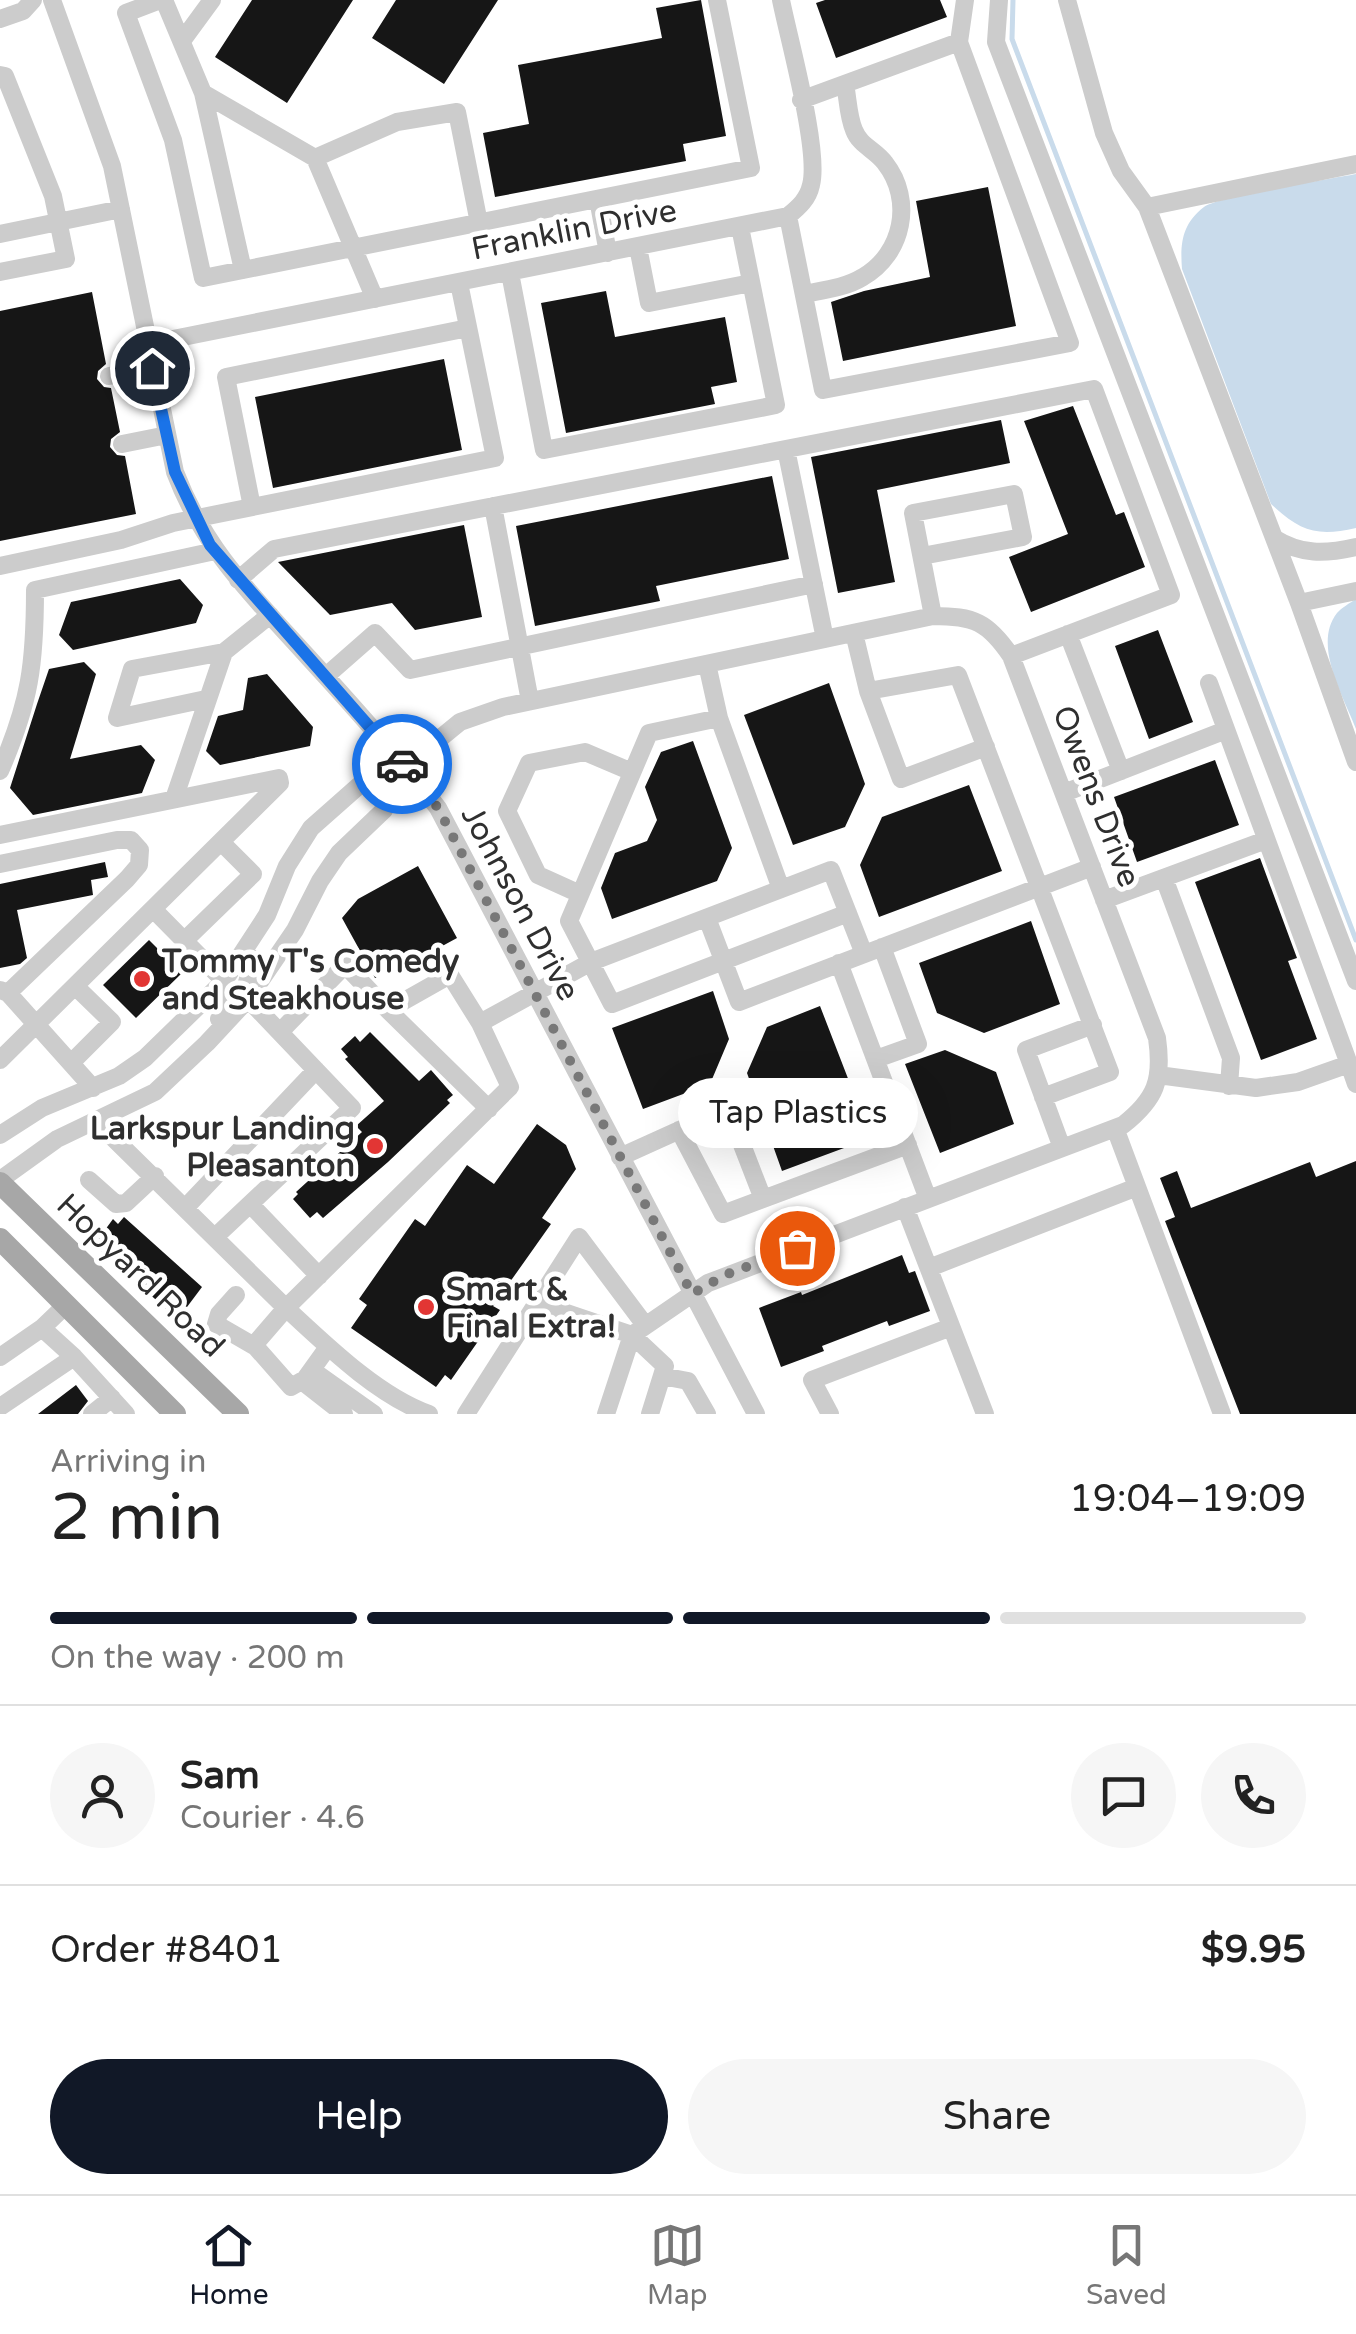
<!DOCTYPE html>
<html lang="en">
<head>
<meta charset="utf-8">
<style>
  :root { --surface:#fff; --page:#f6f6f6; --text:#222; --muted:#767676; --line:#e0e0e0; --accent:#111827 }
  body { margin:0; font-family:"Varela Round",sans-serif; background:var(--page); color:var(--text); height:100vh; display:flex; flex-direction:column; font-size:38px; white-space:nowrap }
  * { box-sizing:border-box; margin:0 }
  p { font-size:32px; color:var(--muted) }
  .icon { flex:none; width:55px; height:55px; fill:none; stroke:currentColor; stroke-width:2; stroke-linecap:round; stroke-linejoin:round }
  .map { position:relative; height:1414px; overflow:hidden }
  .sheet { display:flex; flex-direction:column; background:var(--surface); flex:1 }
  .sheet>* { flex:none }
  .pin { position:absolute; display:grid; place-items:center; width:85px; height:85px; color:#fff; margin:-42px; border:5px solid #fff; border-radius:50%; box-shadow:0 2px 10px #0007 }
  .courier { position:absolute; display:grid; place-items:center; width:100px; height:100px; margin:-50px; border:8px solid #1a73e8; border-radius:50%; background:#fff; color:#222; box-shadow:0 2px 12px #0007 }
  .bubble { position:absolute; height:70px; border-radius:35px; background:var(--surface); box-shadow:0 10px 40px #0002; font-size:32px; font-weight:600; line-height:70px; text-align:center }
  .overview em { font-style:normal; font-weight:600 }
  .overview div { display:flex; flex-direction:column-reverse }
  .overview { display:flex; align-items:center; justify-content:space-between; height:170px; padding:0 50px }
  h1 { font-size:65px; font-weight:600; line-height:75px }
  .bar { display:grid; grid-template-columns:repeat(4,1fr); gap:15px 10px; align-content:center; height:120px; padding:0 50px }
  .bar i { height:12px; border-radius:8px; background:var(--line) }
  .bar .selected { background:var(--accent) }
  .bar p { grid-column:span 4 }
  .line { display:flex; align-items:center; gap:25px; padding:0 50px; border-top:2px solid var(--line) }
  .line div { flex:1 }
  .round { display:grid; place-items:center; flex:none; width:105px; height:105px; border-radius:52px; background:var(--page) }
  .button { display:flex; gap:20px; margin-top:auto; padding:20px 50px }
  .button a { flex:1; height:115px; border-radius:60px; background:var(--accent); color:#fff; font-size:40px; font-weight:600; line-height:115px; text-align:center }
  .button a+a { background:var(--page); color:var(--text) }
  .tab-bar { display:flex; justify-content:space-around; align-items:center; height:140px; border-top:2px solid var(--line); background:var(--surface); font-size:28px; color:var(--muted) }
  .tab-bar a { display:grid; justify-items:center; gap:5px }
  .tab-bar .selected { color:var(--accent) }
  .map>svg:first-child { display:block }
</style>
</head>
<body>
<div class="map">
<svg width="1356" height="1414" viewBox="0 0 1356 1414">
  <rect width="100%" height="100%" fill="#fff"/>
  <path fill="#c9dbeb" d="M 1356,174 L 1356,528 C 1316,537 1300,531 1271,504 L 1182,269 C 1180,243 1182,224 1204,207 C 1217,196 1331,179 1356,174 Z
    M 1356,599 L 1356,729 C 1344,697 1312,645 1337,613 C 1341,608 1350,603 1356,599 Z"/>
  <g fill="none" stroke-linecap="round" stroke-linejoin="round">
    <path stroke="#c9dbeb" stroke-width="5" d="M 1013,0 L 1012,39 L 1356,940"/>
  </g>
  <path fill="#161616" d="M 252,0 L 353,0 L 287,103 L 215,57 Z
    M 396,0 L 498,0 L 444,84 L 372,38 Z
    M 701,0 L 726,136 L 683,144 L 686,161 L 495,197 L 483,133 L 529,124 L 518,65 L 662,38 L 656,8 Z
    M 825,0 L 940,0 L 947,17 L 836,58 L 816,3 Z
    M 988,187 L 1016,326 L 843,361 L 831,302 L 864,291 L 930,277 L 916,201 Z
    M 606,291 L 615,337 L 725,317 L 737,382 L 711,387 L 715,404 L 566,433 L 541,303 Z
    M 92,292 L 106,364 L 98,371 L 97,379 L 104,387 L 111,388 L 120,432 L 111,439 L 110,447 L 117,455 L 125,456 L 136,514 L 0,541 L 0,311 Z
    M 444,359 L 462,450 L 273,488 L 255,397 Z
    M 1073,406 L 1116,515 L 1124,512 L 1145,567 L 1031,612 L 1009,557 L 1068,534 L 1024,421 Z
    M 1001,420 L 1010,463 L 877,490 L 895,582 L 838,593 L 811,457 Z
    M 772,476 L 789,559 L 656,586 L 660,601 L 535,626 L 516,526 Z
    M 464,525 L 482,617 L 415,630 L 392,603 L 330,615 L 278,562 Z
    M 180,579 L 203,605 L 196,623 L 73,650 L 59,635 L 71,602 Z
    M 1158,630 L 1193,722 L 1149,739 L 1115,646 Z
    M 84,662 L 96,674 L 70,759 L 141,745 L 155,760 L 142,793 L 33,815 L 10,788 L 37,704 L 49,669 Z
    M 267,674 L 313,727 L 310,746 L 220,765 L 206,751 L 218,716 L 243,710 L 248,678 Z
    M 829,683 L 865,784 L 845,827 L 793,845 L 744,715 Z
    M 693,741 L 732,848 L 717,881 L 612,919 L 601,888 L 615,853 L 647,841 L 657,820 L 645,787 L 661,752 Z
    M 1215,760 L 1239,825 L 1137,862 L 1114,797 Z
    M 969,785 L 1002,871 L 879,917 L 860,865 L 882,817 Z
    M 1260,858 L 1297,958 L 1288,961 L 1317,1039 L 1261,1060 L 1195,882 Z
    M 105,862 L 108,877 L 91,880 L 93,895 L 17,910 L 27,958 L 20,964 L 0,968 L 0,884 Z
    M 418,866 L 457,938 L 389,975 L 387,971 L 375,978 L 342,918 L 358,899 Z
    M 1031,921 L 1060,1004 L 984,1033 L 937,1013 L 919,963 Z
    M 149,940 L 182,973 L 136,1018 L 103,985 Z
    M 713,991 L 729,1039 L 710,1084 L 643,1109 L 612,1028 Z
    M 820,1006 L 871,1138 L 782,1171 L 747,1073 L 767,1027 Z
    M 370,1032 L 419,1081 L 431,1070 L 453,1095 L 447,1100 L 450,1103 L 388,1162 L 323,1218 L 317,1212 L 310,1218 L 293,1199 L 298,1194 L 296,1192 L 362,1132 L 356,1126 L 384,1101 L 345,1059 L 348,1057 L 341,1049 L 355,1036 L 360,1042 Z
    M 945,1050 L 996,1072 L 1014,1124 L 940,1153 L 905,1064 Z
    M 537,1124 L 566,1145 L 576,1169 L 542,1218 L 551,1224 L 493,1306 L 500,1310 L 451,1380 L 445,1375 L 436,1387 L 351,1328 L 367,1305 L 359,1299 L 415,1219 L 425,1226 L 467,1165 L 494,1184 Z
    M 1356,1161 L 1356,1414 L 1240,1414 L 1165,1221 L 1175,1217 L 1160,1178 L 1177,1171 L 1191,1208 L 1310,1162 L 1316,1177 Z
    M 124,1217 L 202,1287 L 184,1311 L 180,1307 L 172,1314 L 94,1245 L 113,1219 L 118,1224 Z
    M 902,1255 L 909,1273 L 915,1271 L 930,1311 L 889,1326 L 887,1321 L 822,1346 L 824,1351 L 781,1367 L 759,1308 L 801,1292 L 802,1295 Z
    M 76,1385 L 88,1401 L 78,1414 L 38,1414 Z"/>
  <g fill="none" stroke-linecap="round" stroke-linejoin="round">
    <path stroke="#ccc" stroke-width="18" d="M 52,0 L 112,166 L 175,472 C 205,551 253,596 308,657 C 353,706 397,755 438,808 L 756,1414
      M 160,0 L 126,13 L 173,140 L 203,278 L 751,168 L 717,0
      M 164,0 L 203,93 L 243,270
      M 999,0 L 996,42 L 1356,981
      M 1067,0 L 1104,133 L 1121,171 L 1147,207 L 1299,603 L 1356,762
      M 0,19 L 23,11 L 33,0
      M 182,41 L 212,0
      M 0,75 L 5,76 L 53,196 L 66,259 L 0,272
      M 203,93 L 315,158 L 375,299
      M 801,100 L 959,42
      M 315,158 L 397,122 L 457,112 L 479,223
      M 598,199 L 608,253
      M 1147,207 L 1356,164
      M 788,216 L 823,390 L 1070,343 L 959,42 L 965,0
      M 0,234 L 121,209
      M 638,247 L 649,303 L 751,283
      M 510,273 L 544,450 L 776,405 L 740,227
      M 804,294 C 824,290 845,288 863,277 C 903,254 914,200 885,163 C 876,150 860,146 854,130 C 848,116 848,99 845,84
      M 148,344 L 788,216 C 799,207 808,199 811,185 C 820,151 789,40 781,0
      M 109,376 L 152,368
      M 122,444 L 167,435
      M 786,449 L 825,639
      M 493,506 L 530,701
      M 252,507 L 226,377 L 468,328
      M 1274,538 C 1301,555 1325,554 1356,547
      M 922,556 L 1023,537 L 1014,494 L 913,513 L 933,616
      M 0,566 L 121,540 L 173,523 L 495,458 L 459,283
      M 238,580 L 274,549 L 1094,389 L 1171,595 L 1011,656
      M 1299,603 L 1356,591
      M 854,633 L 868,691 L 901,779 L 986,747
      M 1068,634 L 1121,771
      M 224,652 L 270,615
      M 707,664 L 719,718 L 781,889
      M 326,676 L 375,633 L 410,670 L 814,584
      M 1209,683 L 1349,1064
      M 868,691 L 958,675 L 1110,1072 L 1043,1097
      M 719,718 L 649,733 L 569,921 L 612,1004 L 848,913
      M 0,771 C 30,702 35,664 35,590 L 215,551
      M 1064,793 L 1226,730
      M 174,799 L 224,652 L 132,669 L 117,718 L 206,699
      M 0,835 L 279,778 L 280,783 L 0,1060
      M 0,864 L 117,840 L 131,840 L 140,850 L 139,865 L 127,879 L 8,993
      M 1164,878 L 1231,1058 L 1229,1086
      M 580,894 L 538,875 L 507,811 L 529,763 L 585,752 L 632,772
      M 1104,900 L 1266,840
      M 153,909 L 224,981 L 230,1002 L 219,1019
      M 707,918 L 739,1002 L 1092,867
      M 184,941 L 253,874 L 221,842
      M 839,963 L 928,1199
      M 0,990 L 8,993 L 93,1088
      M 388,1010 L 489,1109
      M 480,1023 L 591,962 L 831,870 L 864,954
      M 280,1032 L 345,965 L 388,1010 L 450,975 L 480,1023 L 510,1087 L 286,1308 C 326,1345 378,1396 429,1414
      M 876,1059 L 918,1044 L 882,947
      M 71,1063 L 112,1022 L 75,986
      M 1158,1075 L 1256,1088 L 1298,1082 L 1349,1064 L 1356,1084
      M 96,1121 L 286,1308 L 254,1345 L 291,1387 L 305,1379 L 328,1347
      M 1115,1128 L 1222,1414
      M 679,1130 L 723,1214 L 908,1145
      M 0,1135 L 42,1108 L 119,1076 L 145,1058 L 224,981 L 267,915 L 287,866 L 311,828 L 363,782 L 405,767 L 460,722 L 503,707 L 933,616 C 974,616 988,622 1011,656 L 1157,1038 C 1163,1080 1156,1099 1123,1125 L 708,1283 L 632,1335 L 606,1414
      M 1062,1148 L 1026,1050 L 1093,1025
      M 620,1157 L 715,1114 L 734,1124 L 763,1199
      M 0,1180 L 57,1139 L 155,1092 L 207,1043 L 248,999 L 295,930 L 320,881 L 339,853 L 384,810 L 405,767
      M 89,1180 L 116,1204 L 126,1203 L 155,1176
      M 250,1204 L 319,1276
      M 186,1207 L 316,1070
      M 905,1207 L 985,1414
      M 216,1236 L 352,1108 L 248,999 L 245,989 L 253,962 L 245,949
      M 929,1268 L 1137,1187
      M 236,1295 L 219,1314 L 216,1324 L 254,1346
      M 537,1303 L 632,1335 L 665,1366 L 650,1414
      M 42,1328 L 74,1357 L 126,1414
      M 0,1357 L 42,1328 L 67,1304
      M 312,1370 L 374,1414
      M 662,1376 L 688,1381 L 707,1414
      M 303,1382 L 344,1414
      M 0,1407 L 74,1357
      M 92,1414 L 112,1398
      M 466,1414 L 579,1237 L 645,1325
      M 830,1414 L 812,1380 L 951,1327"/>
    <path stroke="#a7a7a7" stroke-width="22" d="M 0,1183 L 238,1414
      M 0,1239 L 175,1414"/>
  </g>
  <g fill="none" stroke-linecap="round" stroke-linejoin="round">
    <path stroke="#787878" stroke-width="10" stroke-dasharray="0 18" d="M 402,764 L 438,808 L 692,1294 L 725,1275 L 797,1248"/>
    <path stroke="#1a73e8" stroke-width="12" d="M 152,368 L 175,472 L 210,545 L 402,764"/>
  </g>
  <g fill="#e23634" stroke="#fff" stroke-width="4">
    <circle cx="142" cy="979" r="10"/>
    <circle cx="375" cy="1146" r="10"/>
    <circle cx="426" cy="1307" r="10"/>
  </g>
  <g text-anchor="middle" stroke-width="10" stroke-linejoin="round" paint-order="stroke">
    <g font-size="32" fill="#2f2f2f" stroke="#fff">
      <text transform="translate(574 229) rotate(-11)" y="11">Franklin Drive</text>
      <text transform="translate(1097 796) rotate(69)" y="11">Owens Drive</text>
      <text transform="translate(521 903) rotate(62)" y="11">Johnson Drive</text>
      <text transform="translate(141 1275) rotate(44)" y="11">Hopyard Road</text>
    </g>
    <g font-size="32" font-weight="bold" fill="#2f2f2f" stroke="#fff" text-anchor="start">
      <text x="162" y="972">Tommy T's Comedy<tspan x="162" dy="37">and Steakhouse</tspan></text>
      <text x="355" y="1139" text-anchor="end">Larkspur Landing<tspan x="355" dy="37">Pleasanton</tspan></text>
      <text x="446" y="1300">Smart &amp;<tspan x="446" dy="37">Final Extra!</tspan></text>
    </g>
  </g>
</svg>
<div class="pin" style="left:797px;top:1248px;background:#ea580c"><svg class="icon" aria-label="bag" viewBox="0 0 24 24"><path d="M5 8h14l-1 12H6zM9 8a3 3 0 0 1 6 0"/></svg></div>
<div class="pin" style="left:152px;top:368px;background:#1f2937"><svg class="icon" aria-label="home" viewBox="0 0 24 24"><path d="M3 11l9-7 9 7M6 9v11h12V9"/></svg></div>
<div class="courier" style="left:402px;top:764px"><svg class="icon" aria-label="car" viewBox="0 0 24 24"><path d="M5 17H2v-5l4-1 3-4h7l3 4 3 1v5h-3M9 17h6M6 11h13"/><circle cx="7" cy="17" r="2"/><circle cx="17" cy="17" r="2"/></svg></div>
<div class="bubble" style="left:678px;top:1078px;width:240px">Tap Plastics</div>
</div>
<section class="sheet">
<div class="overview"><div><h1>2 min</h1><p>Arriving in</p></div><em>19:04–19:09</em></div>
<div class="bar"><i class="selected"></i><i class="selected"></i><i class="selected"></i><i></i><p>On the way · 200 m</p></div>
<div class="line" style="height:180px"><a class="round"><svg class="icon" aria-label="person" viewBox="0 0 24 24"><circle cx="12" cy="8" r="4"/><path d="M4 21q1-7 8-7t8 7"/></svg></a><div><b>Sam</b><p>Courier · 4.6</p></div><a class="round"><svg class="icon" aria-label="chat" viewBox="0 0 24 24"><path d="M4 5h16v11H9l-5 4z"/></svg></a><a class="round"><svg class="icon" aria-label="phone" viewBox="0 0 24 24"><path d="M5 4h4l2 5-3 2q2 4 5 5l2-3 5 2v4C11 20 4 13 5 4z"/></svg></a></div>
<div class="line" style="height:130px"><div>Order #8401</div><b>$9.95</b></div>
<div class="button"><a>Help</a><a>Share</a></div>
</section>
<nav class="tab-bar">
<a class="selected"><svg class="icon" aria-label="home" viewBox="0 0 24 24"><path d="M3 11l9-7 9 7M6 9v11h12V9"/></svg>Home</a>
<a><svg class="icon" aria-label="map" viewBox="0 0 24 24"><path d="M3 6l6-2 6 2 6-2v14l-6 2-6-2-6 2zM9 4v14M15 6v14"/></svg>Map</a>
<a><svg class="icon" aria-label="saved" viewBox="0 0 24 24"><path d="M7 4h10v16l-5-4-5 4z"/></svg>Saved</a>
</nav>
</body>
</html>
